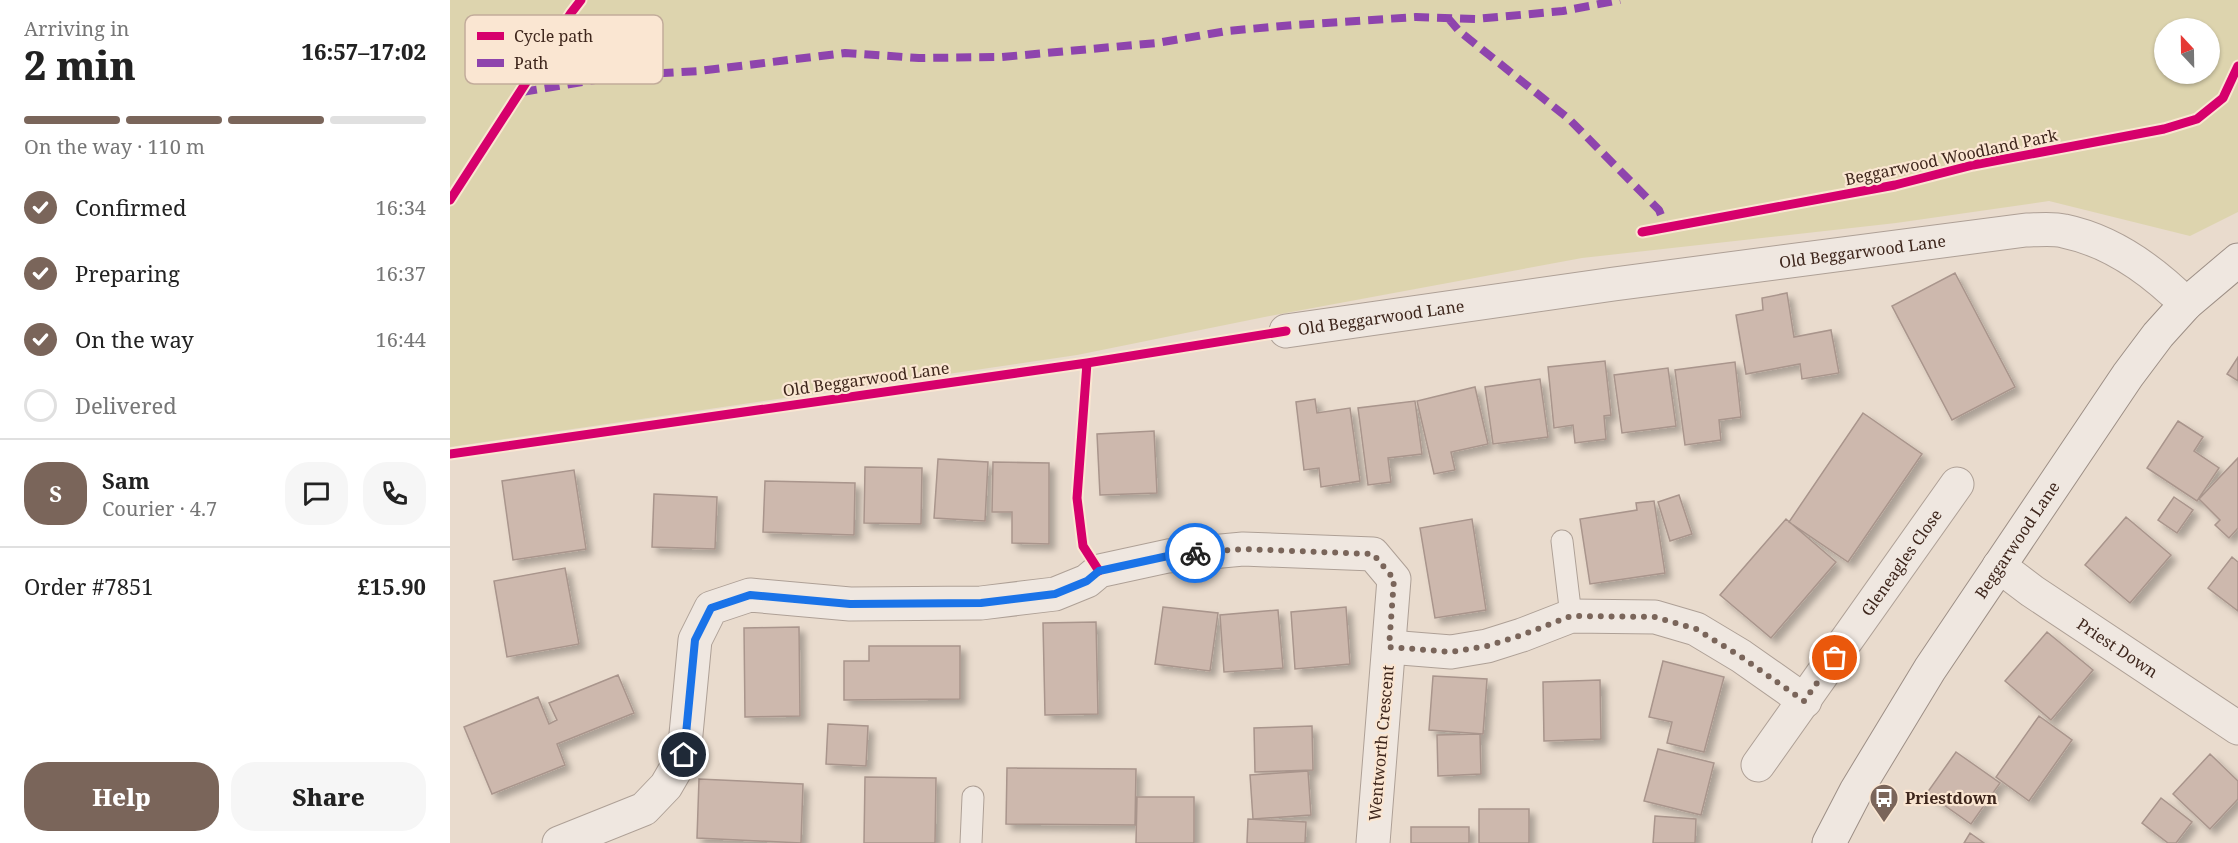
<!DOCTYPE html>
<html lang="en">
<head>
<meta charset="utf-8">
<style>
  :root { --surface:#fff; --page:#f6f6f6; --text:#222; --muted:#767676; --line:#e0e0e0; --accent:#7a655a }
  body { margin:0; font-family:"Noto Serif",serif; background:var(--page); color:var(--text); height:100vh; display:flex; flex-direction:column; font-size:22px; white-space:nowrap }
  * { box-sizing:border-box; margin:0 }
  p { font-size:20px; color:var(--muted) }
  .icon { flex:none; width:33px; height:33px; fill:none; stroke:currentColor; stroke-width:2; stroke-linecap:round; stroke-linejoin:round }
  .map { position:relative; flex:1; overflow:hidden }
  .sheet { display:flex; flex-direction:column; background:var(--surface); width:450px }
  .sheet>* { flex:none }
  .needle { width:39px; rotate:338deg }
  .controls { position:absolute; left:1704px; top:18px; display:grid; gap:12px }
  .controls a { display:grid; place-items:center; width:66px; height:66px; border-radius:50%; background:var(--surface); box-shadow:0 2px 4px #0004; font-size:30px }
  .pin { position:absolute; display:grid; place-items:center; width:51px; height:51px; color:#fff; margin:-26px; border:3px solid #fff; border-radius:50%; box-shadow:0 2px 6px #0007 }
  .courier { position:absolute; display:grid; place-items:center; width:60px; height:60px; margin:-30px; border:4px solid #1a73e8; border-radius:50%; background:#fff; color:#222; box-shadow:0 2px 8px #0007 }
  .summary em { font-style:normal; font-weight:800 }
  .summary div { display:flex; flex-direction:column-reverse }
  .summary { display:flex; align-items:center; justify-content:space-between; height:102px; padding:0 24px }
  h1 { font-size:39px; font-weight:800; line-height:45px }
  .bar { display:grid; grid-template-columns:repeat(4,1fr); gap:9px 6px; align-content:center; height:72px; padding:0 24px }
  .bar i { height:8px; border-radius:4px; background:var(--line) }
  .bar .selected { background:var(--accent) }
  .bar p { grid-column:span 4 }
  .line { display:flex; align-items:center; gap:15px; padding:0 24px; border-top:2px solid var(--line) }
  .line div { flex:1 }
  .round { display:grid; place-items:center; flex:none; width:63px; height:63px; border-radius:24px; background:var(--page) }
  ol { padding:0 24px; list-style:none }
  li { display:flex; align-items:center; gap:18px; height:66px }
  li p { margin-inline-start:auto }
  li .icon { padding:6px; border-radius:50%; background:var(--accent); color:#fff; stroke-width:4 }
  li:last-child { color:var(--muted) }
  li i { width:33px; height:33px; border:3px solid var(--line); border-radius:50% }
  .action { display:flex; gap:12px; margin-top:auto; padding:12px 24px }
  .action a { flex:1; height:69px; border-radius:24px; background:var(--accent); color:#fff; font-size:24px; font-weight:800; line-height:69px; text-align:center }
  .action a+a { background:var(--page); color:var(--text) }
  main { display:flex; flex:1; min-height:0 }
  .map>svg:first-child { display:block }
</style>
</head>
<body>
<main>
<section class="sheet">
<div class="summary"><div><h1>2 min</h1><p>Arriving in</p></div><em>16:57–17:02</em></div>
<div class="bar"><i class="selected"></i><i class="selected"></i><i class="selected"></i><i></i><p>On the way · 110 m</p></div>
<ol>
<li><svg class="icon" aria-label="check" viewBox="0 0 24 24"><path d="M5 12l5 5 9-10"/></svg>Confirmed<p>16:34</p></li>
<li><svg class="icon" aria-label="check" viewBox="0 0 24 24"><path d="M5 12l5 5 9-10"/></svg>Preparing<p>16:37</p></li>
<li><svg class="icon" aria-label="check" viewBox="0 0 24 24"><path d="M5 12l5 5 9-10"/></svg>On the way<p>16:44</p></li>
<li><i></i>Delivered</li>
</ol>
<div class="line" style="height:108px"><b class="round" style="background:var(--accent);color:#fff">S</b><div><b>Sam</b><p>Courier · 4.7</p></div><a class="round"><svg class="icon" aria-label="chat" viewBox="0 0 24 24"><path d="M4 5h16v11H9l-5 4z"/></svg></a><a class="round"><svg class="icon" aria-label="phone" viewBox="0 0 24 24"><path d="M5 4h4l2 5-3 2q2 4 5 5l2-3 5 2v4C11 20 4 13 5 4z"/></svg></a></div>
<div class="line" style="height:78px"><div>Order #7851</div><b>£15.90</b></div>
<div class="action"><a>Help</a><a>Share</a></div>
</section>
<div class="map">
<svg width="1788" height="843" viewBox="0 0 1788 843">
  <defs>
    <filter id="shadow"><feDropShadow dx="5.5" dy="5.5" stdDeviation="3" flood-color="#0004"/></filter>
  </defs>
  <rect width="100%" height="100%" fill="#e9dbcd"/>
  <path fill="#ddd4ae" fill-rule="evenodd" d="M 0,0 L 1788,0 L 1788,212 L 1740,236 L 1599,201 L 1446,223 L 1132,258 L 825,315 L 627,355 L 0,447 ZM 1760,28 L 1760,74 L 1714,74 L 1714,28 Z"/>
  <path fill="#cdb8ad" stroke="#a9958c" stroke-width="1.5" filter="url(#shadow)" d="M 1505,273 L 1565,387 L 1502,420 L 1442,306 Z
    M 1337,293 L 1344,337 L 1381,330 L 1389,373 L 1352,379 L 1350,364 L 1296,374 L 1286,315 L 1313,310 L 1312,298 Z
    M 1788,357 L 1788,381 L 1777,374 Z
    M 1155,361 L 1161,415 L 1154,416 L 1156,439 L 1125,443 L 1123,425 L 1104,428 L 1098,367 Z
    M 1285,362 L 1291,417 L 1269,420 L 1271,440 L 1235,445 L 1225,370 Z
    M 1218,368 L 1226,426 L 1172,433 L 1164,375 Z
    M 1090,379 L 1098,437 L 1043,444 L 1035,387 Z
    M 1025,387 L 1038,444 L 1001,452 L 1005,470 L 984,474 L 967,401 Z
    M 865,399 L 867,413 L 900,408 L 910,481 L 871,487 L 869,468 L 854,470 L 846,402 Z
    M 965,401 L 972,454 L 938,458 L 941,482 L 918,485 L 908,408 Z
    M 1413,413 L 1472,454 L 1398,562 L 1339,522 Z
    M 1728,421 L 1753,437 L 1744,451 L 1769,468 L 1747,501 L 1697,468 Z
    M 704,431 L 707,493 L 650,495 L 647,434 Z
    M 1788,458 L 1788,528 L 1779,538 L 1765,525 L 1770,520 L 1749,499 Z
    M 488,459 L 538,462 L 535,521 L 484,518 Z
    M 543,462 L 599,463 L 599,544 L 562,543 L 562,512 L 542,512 Z
    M 415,467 L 472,468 L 471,524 L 414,523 Z
    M 124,470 L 136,549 L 63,560 L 52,481 Z
    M 315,481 L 405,483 L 404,535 L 313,532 Z
    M 204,494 L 267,497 L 265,549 L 202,547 Z
    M 1229,495 L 1242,534 L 1220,541 L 1208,502 Z
    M 1724,497 L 1743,510 L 1727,533 L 1708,520 Z
    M 1204,501 L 1215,573 L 1140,584 L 1130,519 L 1187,510 L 1186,503 Z
    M 1676,517 L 1721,555 L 1680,603 L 1635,565 Z
    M 1022,519 L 1036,610 L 985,618 L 970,528 Z
    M 1336,519 L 1386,562 L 1321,638 L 1270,595 Z
    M 1782,557 L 1788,562 L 1788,611 L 1758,588 Z
    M 115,568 L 129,644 L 57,657 L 44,581 Z
    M 713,607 L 768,613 L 760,671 L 705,664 Z
    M 896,607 L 900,664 L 845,669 L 841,612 Z
    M 828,610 L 833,668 L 774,672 L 770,615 Z
    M 646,622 L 648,714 L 595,715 L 593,623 Z
    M 349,627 L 350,716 L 295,717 L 294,628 Z
    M 1597,632 L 1643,670 L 1601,720 L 1555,681 Z
    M 419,646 L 510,646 L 510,699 L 394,700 L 394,661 L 419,661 Z
    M 1213,661 L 1274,677 L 1254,752 L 1217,743 L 1222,722 L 1199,717 Z
    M 168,675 L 184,713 L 107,744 L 115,765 L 42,794 L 14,727 L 88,697 L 99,724 L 107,720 L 99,703 Z
    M 983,676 L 1037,679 L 1033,734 L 979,730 Z
    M 1150,680 L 1151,739 L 1094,741 L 1093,682 Z
    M 1589,716 L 1622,740 L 1579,801 L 1546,777 Z
    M 378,724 L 418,726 L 416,766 L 376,764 Z
    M 862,726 L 863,770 L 805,772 L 804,728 Z
    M 1030,734 L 1031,774 L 988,776 L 987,735 Z
    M 1208,749 L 1264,763 L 1251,815 L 1194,801 Z
    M 1506,752 L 1550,783 L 1521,824 L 1477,793 Z
    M 1760,754 L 1788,781 L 1788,799 L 1760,829 L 1723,794 Z
    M 557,768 L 686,769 L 685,825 L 556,824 Z
    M 858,771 L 861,815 L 803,819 L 800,775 Z
    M 415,777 L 486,778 L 485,843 L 414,843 Z
    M 249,779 L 353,784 L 351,843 L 247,838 Z
    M 687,797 L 744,797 L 744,843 L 686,843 Z
    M 1711,798 L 1742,822 L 1726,843 L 1718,843 L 1692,823 Z
    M 1029,809 L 1079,809 L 1079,843 L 1029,843 Z
    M 1205,816 L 1246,819 L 1245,843 L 1203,843 Z
    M 798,819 L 856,822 L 855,843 L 797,843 Z
    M 961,827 L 1019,827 L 1019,843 L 961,843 Z
    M 1520,833 L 1534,843 L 1514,843 Z"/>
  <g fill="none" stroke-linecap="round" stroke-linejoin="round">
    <g stroke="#aea096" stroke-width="23">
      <path id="lane" d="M 1112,541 L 1121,616
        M 521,843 L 523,797"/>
    </g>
    <g stroke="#aea096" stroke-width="35">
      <g id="street">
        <path id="s1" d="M 836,331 L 1164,284 L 1576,230 C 1588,230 1602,228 1614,231 C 1662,241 1702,270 1736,304"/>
        <path id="s2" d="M 1549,566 L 1582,591 L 1788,728"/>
        <path d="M 939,647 L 1001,652 L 1037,646 L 1072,635 L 1121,616 L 1205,617 L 1246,629 L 1291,656 L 1355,701"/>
        <path id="s3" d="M 1308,765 L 1507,484"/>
        <path d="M 109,843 L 194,809 L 216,786 L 234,755 L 245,640 L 261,608 L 300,595 L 400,604 L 531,603 L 605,594 L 637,581 L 649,571 L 718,556 L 793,549 L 923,554 L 944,579 L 923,843"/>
      </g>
    </g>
    <g stroke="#9d8f86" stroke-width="35">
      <g id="secondary">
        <path id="s4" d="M 1379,843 L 1406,791 L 1480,669 L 1678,375 L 1708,335 L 1736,304 L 1788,260"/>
      </g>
    </g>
    <use href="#lane" stroke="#efe7e0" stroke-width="21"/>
    <use href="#street" stroke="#efe7e0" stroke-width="33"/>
    <use href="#secondary" stroke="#efe7e0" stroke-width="33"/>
    <path stroke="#8e44ad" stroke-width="8" stroke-dasharray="15 8" stroke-linecap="butt" d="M 998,18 L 1009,31 L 1119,119 L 1209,210 L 1216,228
      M 72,92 L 176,75 L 249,71 L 395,53 L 469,58 L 552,57 L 707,43 L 777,31 L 844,25 L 966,17 L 1026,19 L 1113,11 L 1170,0"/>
    <g stroke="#fae6d2" stroke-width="13">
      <path id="cycleway" d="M 0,200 L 121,13 L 131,0
        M 1192,232 L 1445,185 L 1523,165 L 1714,129 L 1747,119 L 1773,98 L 1788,66
        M 637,363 L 627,498 L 633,546 L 649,571
        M 0,454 L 637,363 L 836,331"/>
    </g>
    <use href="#cycleway" stroke="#d6006c" stroke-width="9"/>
  </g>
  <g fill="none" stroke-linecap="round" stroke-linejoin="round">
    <path stroke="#7a655a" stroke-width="6" stroke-dasharray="0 10.8" d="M 745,553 L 793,549 L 923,554 L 944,579 L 939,647 L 1001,652 L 1037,646 L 1072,635 L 1121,616 L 1205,617 L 1246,629 L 1290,656 L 1354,701 L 1385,658"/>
    <path stroke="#1a73e8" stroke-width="8" d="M 234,755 L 245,640 L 261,608 L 300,595 L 400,604 L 531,603 L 605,594 L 637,581 L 649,571 L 718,556 L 745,553"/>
  </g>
  <defs>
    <g id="bus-pin" transform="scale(1.5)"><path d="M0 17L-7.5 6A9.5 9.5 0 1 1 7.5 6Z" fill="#7a655a" stroke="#fae6d2"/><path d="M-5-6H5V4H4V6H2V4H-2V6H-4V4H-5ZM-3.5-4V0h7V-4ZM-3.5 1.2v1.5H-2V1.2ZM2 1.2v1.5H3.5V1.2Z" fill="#fff"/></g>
  </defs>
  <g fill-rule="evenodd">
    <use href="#bus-pin" x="1434" y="798"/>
  </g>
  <g text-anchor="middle" stroke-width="4.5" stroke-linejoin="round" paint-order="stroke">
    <g font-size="16" fill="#3e261c" stroke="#fae6d2">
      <text transform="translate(1501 157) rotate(-12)" y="6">Beggarwood Woodland Park</text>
      <text dy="6" stroke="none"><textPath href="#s1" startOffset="582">Old Beggarwood Lane</textPath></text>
      <text dy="6" stroke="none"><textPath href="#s1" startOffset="96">Old Beggarwood Lane</textPath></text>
      <text transform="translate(416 379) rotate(-8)" y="6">Old Beggarwood Lane</text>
      <text dy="6" stroke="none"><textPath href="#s4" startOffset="357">Beggarwood Lane</textPath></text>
      <text dy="6" stroke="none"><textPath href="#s3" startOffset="248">Gleneagles Close</textPath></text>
      <text dy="6" stroke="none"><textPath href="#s2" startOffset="144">Priest Down</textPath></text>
      <text transform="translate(931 743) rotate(-85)" y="6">Wentworth Crescent</text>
    </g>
    <g font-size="16" font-weight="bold" fill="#3e261c" stroke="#fae6d2" text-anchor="start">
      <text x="1455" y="804">Priestdown</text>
    </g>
  </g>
  <rect x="15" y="15" width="198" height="69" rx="9" fill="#fae6d2" stroke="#c2ac9b" stroke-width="1.5"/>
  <rect x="27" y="32" width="27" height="8" fill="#d6006c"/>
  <rect x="27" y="59" width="27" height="8" fill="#8e44ad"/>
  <g font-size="16" fill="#3e261c">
    <text x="64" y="42">Cycle path</text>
    <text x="64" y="69">Path</text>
  </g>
</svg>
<div class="controls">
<a><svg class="needle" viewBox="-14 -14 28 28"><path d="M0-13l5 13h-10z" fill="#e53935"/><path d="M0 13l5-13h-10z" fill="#767676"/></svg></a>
</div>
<div class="pin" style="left:1385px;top:658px;background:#ea580c"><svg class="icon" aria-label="bag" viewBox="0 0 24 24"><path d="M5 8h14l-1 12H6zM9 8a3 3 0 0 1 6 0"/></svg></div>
<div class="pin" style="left:234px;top:755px;background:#1f2937"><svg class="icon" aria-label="home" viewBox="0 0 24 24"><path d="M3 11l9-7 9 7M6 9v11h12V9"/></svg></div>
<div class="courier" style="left:745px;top:553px"><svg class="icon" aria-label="bike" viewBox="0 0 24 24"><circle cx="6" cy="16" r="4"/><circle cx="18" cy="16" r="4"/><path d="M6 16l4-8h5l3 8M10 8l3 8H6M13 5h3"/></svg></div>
</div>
</main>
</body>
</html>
